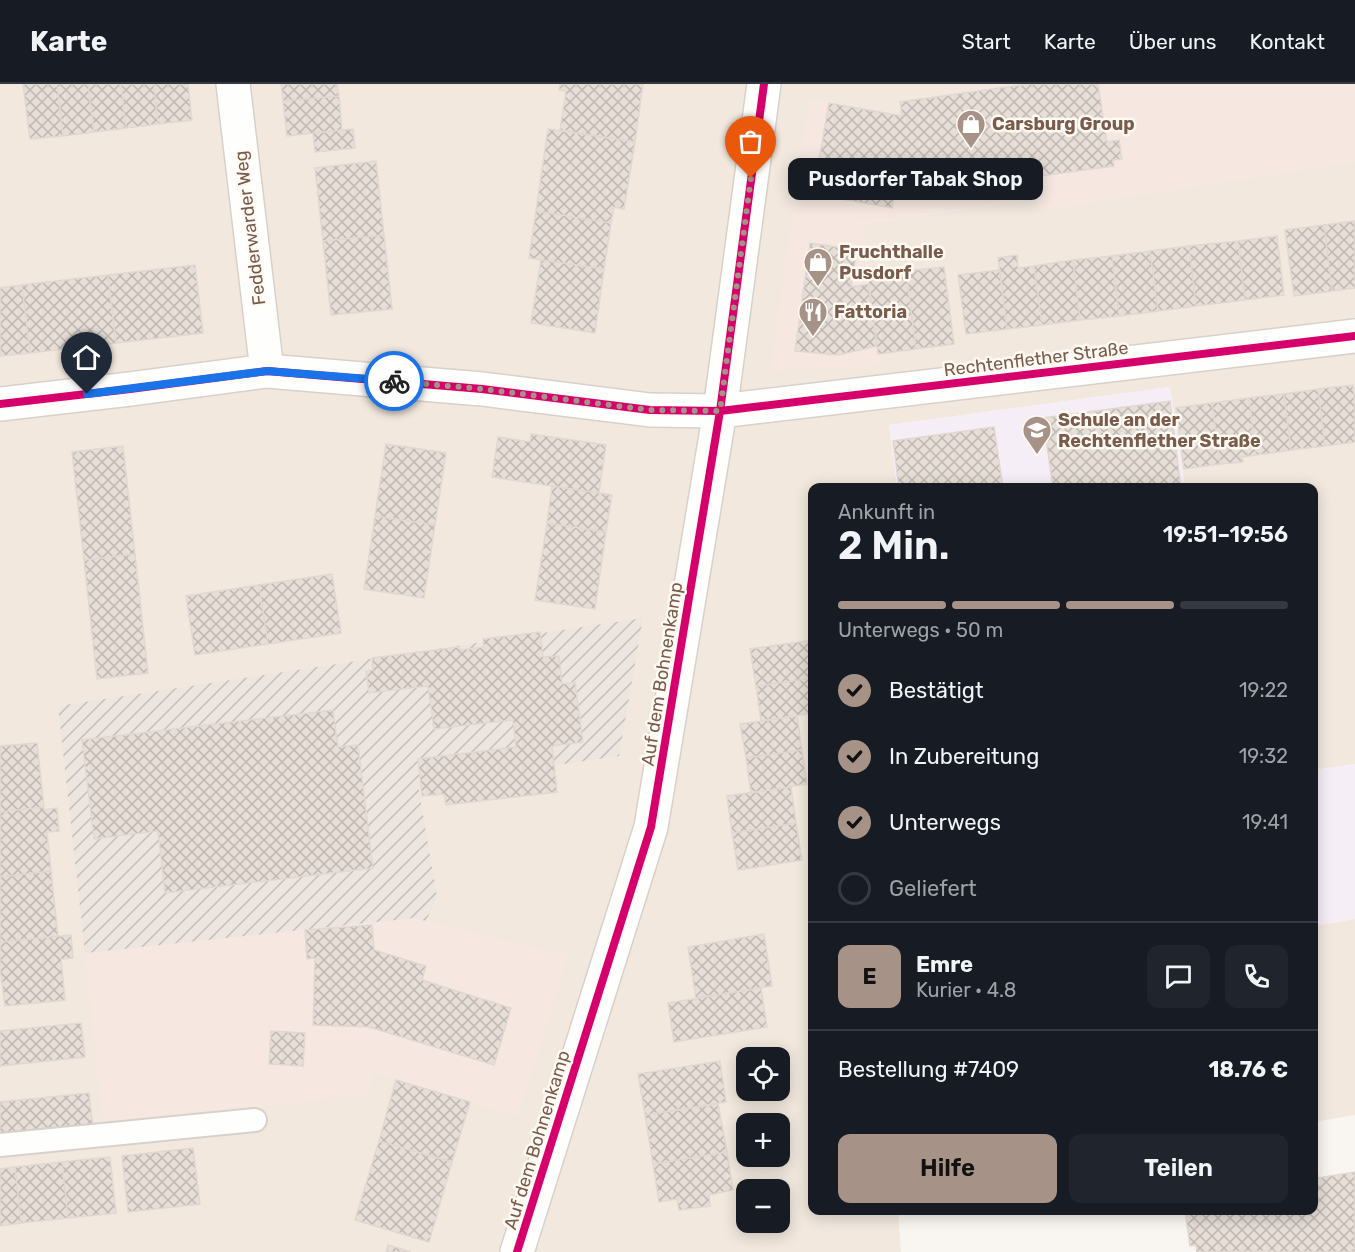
<!DOCTYPE html>
<html lang="de">
<head>
<meta charset="utf-8">
<style>
  :root { --surface:#171b24; --page:#20242c; --text:#f1f3f6; --muted:#9ea1a6; --line:#363941; --accent:#a69286 }
  body { margin:0; font-family:Rubik,sans-serif; background:var(--page); color:var(--text); height:100vh; display:flex; flex-direction:column; font-size:22px; white-space:nowrap }
  * { box-sizing:border-box; margin:0 }
  p { font-size:20px; color:var(--muted) }
  .icon { flex:none; width:33px; height:33px; fill:none; stroke:currentColor; stroke-width:2; stroke-linecap:round; stroke-linejoin:round }
  .map { position:relative; flex:1; overflow:hidden }
  .panel { position:absolute; left:808px; top:399px; width:510px; height:732px; display:flex; flex-direction:column; background:var(--surface); border-radius:12px; box-shadow:0 3px 15px #0003 }
  .panel>* { flex:none }
  .buttons { position:absolute; left:736px; top:963px; display:grid; gap:12px }
  .buttons a { display:grid; place-items:center; width:54px; height:54px; border-radius:12px; background:var(--surface); box-shadow:0 3px 15px #0003; font-size:30px }
  .pin { position:absolute; display:grid; place-items:center; width:51px; height:51px; color:#fff; margin:-62px -26px; border-radius:50% 50% 50% 0; rotate:-45deg; box-shadow:0 0 6px #0007 }
  .pin .icon { rotate:45deg }
  .courier { position:absolute; display:grid; place-items:center; width:60px; height:60px; margin:-30px; border:4px solid #1a73e8; border-radius:50%; background:#fff; color:#222; box-shadow:0 2px 8px #0007 }
  .bubble { position:absolute; height:42px; border-radius:12px; background:var(--surface); box-shadow:0 3px 15px #0003; font-size:20px; font-weight:600; line-height:42px; text-align:center }
  .head em { font-style:normal; font-weight:600 }
  .head div { display:flex; flex-direction:column-reverse }
  .head { display:flex; align-items:center; justify-content:space-between; height:102px; padding:0 30px }
  h1 { font-size:39px; font-weight:600; line-height:45px }
  .bar { display:grid; grid-template-columns:repeat(4,1fr); gap:9px 6px; align-content:center; height:72px; padding:0 30px }
  .bar i { height:8px; border-radius:4px; background:var(--line) }
  .bar .on { background:var(--accent) }
  .bar p { grid-column:span 4 }
  .line { display:flex; align-items:center; gap:15px; padding:0 30px; border-top:2px solid var(--line) }
  .line div { flex:1 }
  .round { display:grid; place-items:center; flex:none; width:63px; height:63px; border-radius:12px; background:var(--page) }
  ol { padding:0 30px; list-style:none }
  li { display:flex; align-items:center; gap:18px; height:66px }
  li p { margin-inline-start:auto }
  li .icon { padding:6px; border-radius:50%; background:var(--accent); color:#111; stroke-width:4 }
  li:last-child { color:var(--muted) }
  li i { width:33px; height:33px; border:3px solid var(--line); border-radius:50% }
  .cta { display:flex; gap:12px; margin-top:auto; padding:12px 30px }
  .cta a { flex:1; height:69px; border-radius:12px; background:var(--accent); color:#111; font-size:24px; font-weight:600; line-height:69px; text-align:center }
  .cta a+a { background:var(--page); color:var(--text) }
  header { display:flex; align-items:center; gap:36px; box-sizing:border-box; height:84px; padding:0 30px; background:var(--surface); border-bottom:2px solid var(--line) }
  header strong { font-size:28px }
  nav { display:flex; gap:33px; margin-inline-start:auto; font-size:21px }
  .map>svg:first-child { display:block }
</style>
</head>
<body>
<header>
<strong>Karte</strong>
<nav><a>Start</a><a>Karte</a><a>Über uns</a><a>Kontakt</a></nav>
</header>
<div class="map">
<svg width="1355" height="1168" viewBox="0 0 1355 1168">
  <defs>
    <pattern id="industrial-furrows" width="10" height="10" patternUnits="userSpaceOnUse" patternTransform="scale(1.5)"><rect width="10" height="10" fill="#ede5e0"/><path d="M-1 1l2-2M0 10L10 0M9 11l2-2" fill="none" stroke="#c5bdb8"/></pattern>
    <pattern id="building-cross-hatch" width="8" height="8" patternUnits="userSpaceOnUse" patternTransform="scale(1.5)"><rect width="8" height="8" fill="#e6ded7"/><path d="M0 0l8 8M0 8l8-8" fill="none" stroke="#bfb7b1"/></pattern>
  </defs>
  <rect width="100%" height="100%" fill="#f9f5f0"/>
  <path fill="#f2e8de" fill-rule="evenodd" d="M 0,0 L 1028,0 L 902,32 L 809,15 L 879,280 L 862,140 L 1038,114 L 1041,125 L 1355,77 L 1355,680 L 1314,686 L 1314,404 L 1185,403 L 1170,303 L 889,341 L 897,403 L 813,404 L 813,1126 L 898,1127 L 901,1168 L 0,1168 ZM 747,974 L 780,974 L 780,1006 L 747,1006 ZM 747,1040 L 780,1040 L 780,1072 L 747,1072 ZM 747,1106 L 780,1106 L 780,1138 L 747,1138 Z
    M 1355,835 L 1355,1031 L 1314,1038 L 1314,842 Z"/>
  <path fill="#f6e8e1" d="M 1028,0 L 1355,0 L 1355,77 L 1041,125 L 1037,114 L 862,140 L 879,281 L 770,287 L 809,15 L 902,32 L 900,18 Z
    M 414,834 L 568,872 L 518,1033 L 374,989 L 367,1010 L 103,1041 L 85,869 Z"/>
  <path fill="url(#industrial-furrows)" d="M 643,534 L 619,672 L 418,701 L 437,813 L 426,837 L 414,834 L 85,869 L 58,622 Z"/>
  <path fill="#f6eef6" d="M 1170,303 L 1185,403 L 897,403 L 889,341 Z
    M 1355,680 L 1355,835 L 1314,842 L 1314,686 Z"/>
  <path fill="url(#building-cross-hatch)" stroke="#e2d8d2" stroke-width="1.5" d="M 23,0 L 57,0 L 63,52 L 30,55 Z
    M 57,0 L 88,0 L 94,48 L 63,52 Z
    M 88,0 L 121,0 L 126,44 L 94,48 Z
    M 121,0 L 154,0 L 158,40 L 126,44 Z
    M 154,0 L 188,0 L 192,36 L 158,40 Z
    M 281,0 L 337,0 L 339,12 L 283,17 Z
    M 560,0 L 643,0 L 635,58 L 560,46 L 566,7 L 559,6 Z
    M 1028,0 L 1098,0 L 1107,58 L 1119,56 L 1122,75 L 1113,76 L 1114,82 L 894,112 L 892,124 L 813,110 L 829,19 L 902,32 L 900,18 Z
    M 339,12 L 342,46 L 287,52 L 283,17 Z
    M 353,45 L 355,64 L 315,68 L 313,49 Z
    M 548,45 L 635,58 L 624,125 L 614,123 L 611,139 L 536,127 Z
    M 376,77 L 384,151 L 323,157 L 315,84 Z
    M 536,127 L 611,139 L 604,185 L 529,174 Z
    M 1355,137 L 1355,204 L 1332,207 L 1324,141 Z
    M 1324,141 L 1332,207 L 1294,212 L 1285,146 Z
    M 384,151 L 392,225 L 331,231 L 323,157 Z
    M 1277,152 L 1284,211 L 1245,216 L 1238,157 Z
    M 1238,157 L 1245,216 L 1196,222 L 1189,162 Z
    M 810,159 L 857,166 L 851,203 L 868,200 L 877,262 L 838,271 L 795,267 Z
    M 1189,162 L 1196,222 L 1158,227 L 1150,167 Z
    M 1150,167 L 1158,227 L 1119,232 L 1112,172 Z
    M 1017,171 L 1018,184 L 1034,182 L 1042,241 L 1007,245 L 998,174 Z
    M 1112,172 L 1119,232 L 1080,236 L 1073,176 Z
    M 541,176 L 604,185 L 595,249 L 531,239 Z
    M 1073,176 L 1080,236 L 1042,241 L 1034,182 Z
    M 195,181 L 203,249 L 116,259 L 108,191 Z
    M 944,183 L 954,260 L 916,265 L 906,187 Z
    M 1000,186 L 1007,245 L 966,250 L 958,191 Z
    M 906,187 L 916,265 L 878,270 L 868,192 Z
    M 108,191 L 116,259 L 30,269 L 22,201 Z
    M 22,201 L 30,269 L 0,272 L 0,204 Z
    M 1353,301 L 1355,318 L 1355,358 L 1325,362 L 1318,305 Z
    M 1318,305 L 1325,362 L 1291,366 L 1284,310 Z
    M 1284,310 L 1291,366 L 1256,371 L 1249,314 Z
    M 1249,314 L 1256,371 L 1242,373 L 1243,378 L 1220,380 L 1212,319 Z
    M 1170,317 L 1181,404 L 1053,404 L 1043,334 Z
    M 1212,319 L 1220,380 L 1184,385 L 1176,324 Z
    M 994,343 L 1003,404 L 899,404 L 893,357 Z
    M 531,350 L 606,361 L 599,409 L 492,393 L 498,353 L 530,358 Z
    M 386,360 L 446,369 L 435,441 L 375,432 Z
    M 123,362 L 135,470 L 84,476 L 72,368 Z
    M 552,402 L 612,411 L 606,448 L 547,439 Z
    M 375,432 L 435,441 L 424,514 L 364,505 Z
    M 547,439 L 606,448 L 595,525 L 535,516 Z
    M 135,470 L 148,589 L 97,595 L 84,476 Z
    M 332,490 L 341,549 L 268,560 L 259,501 Z
    M 259,501 L 268,560 L 195,571 L 186,512 Z
    M 540,548 L 543,573 L 559,572 L 562,600 L 575,598 L 583,658 L 552,662 L 557,708 L 446,721 L 444,710 L 422,712 L 418,675 L 516,663 L 513,636 L 434,645 L 428,602 L 369,609 L 366,587 L 373,586 L 372,574 L 459,563 L 460,566 L 484,563 L 483,555 Z
    M 813,556 L 813,594 L 756,602 L 750,565 Z
    M 813,594 L 813,629 L 761,637 L 756,602 Z
    M 333,626 L 338,663 L 358,661 L 373,784 L 165,809 L 158,747 L 94,755 L 82,656 Z
    M 797,632 L 802,666 L 746,674 L 740,640 Z
    M 37,659 L 44,723 L 0,728 L 0,662 Z
    M 802,666 L 807,700 L 751,709 L 746,674 Z
    M 791,703 L 796,739 L 732,749 L 727,712 Z
    M 44,723 L 44,726 L 57,724 L 59,747 L 47,748 L 51,787 L 0,793 L 0,728 Z
    M 796,739 L 802,776 L 738,786 L 732,749 Z
    M 51,787 L 58,852 L 0,858 L 0,793 Z
    M 372,841 L 374,866 L 426,882 L 422,896 L 511,924 L 494,981 L 369,943 L 313,941 L 315,874 L 307,875 L 305,846 Z
    M 764,850 L 772,902 L 696,914 L 688,863 Z
    M 71,851 L 73,874 L 61,875 L 65,916 L 5,922 L 0,884 L 0,858 Z
    M 761,904 L 767,943 L 674,958 L 668,919 Z
    M 81,939 L 85,973 L 0,982 L 0,947 Z
    M 271,947 L 305,949 L 303,982 L 269,980 Z
    M 720,977 L 726,1018 L 645,1031 L 638,990 Z
    M 396,996 L 470,1018 L 452,1078 L 379,1057 Z
    M 89,1009 L 93,1043 L 0,1052 L 0,1018 Z
    M 718,1020 L 727,1068 L 653,1080 L 645,1031 Z
    M 379,1057 L 452,1078 L 429,1158 L 355,1136 Z
    M 193,1064 L 200,1120 L 128,1128 L 122,1072 Z
    M 727,1068 L 733,1106 L 709,1111 L 710,1122 L 679,1126 L 677,1115 L 659,1118 L 653,1080 Z
    M 110,1073 L 116,1129 L 68,1134 L 62,1078 Z
    M 62,1078 L 68,1134 L 21,1139 L 15,1083 Z
    M 1316,1079 L 1318,1094 L 1355,1088 L 1355,1168 L 1274,1168 L 1274,1167 L 1197,1168 L 1196,1161 L 1190,1162 L 1185,1126 L 1314,1126 L 1314,1080 Z
    M 15,1083 L 21,1139 L 0,1142 L 0,1085 Z
    M 388,1161 L 411,1168 L 386,1168 Z"/>
  <g fill="none" stroke-linecap="round" stroke-linejoin="round">
    <g stroke="#d7d1cb" stroke-width="26">
      <path id="lane" d="M 0,1061 L 255,1036"/>
    </g>
    <g stroke="#d7d1cb" stroke-width="36">
      <path id="street" d="M 233,0 L 267,287
        M 0,320 L 130,305 L 267,287 L 482,305 L 650,326 L 720,327 L 1355,252
        M 517,1168 L 651,743 L 720,327 L 764,0"/>
    </g>
    <use href="#lane" stroke="#fefefd" stroke-width="22"/>
    <use href="#street" stroke="#fefefd" stroke-width="33"/>
    <g stroke="#fffaf3" stroke-width="11">
      <path id="cycleway" d="M 0,320 L 130,305 L 267,287 L 482,305 L 650,326 L 720,327 L 1355,252
        M 517,1168 L 651,743 L 720,327 L 764,0"/>
    </g>
    <use href="#cycleway" stroke="#d6006c" stroke-width="8"/>
  </g>
  <g fill="none" stroke-linecap="round" stroke-linejoin="round">
    <path stroke="#a69286" stroke-width="6" stroke-dasharray="0 10.8" d="M 394,297 L 482,305 L 650,326 L 720,327 L 751,94"/>
    <path stroke="#1a73e8" stroke-width="8" d="M 87,310 L 267,287 L 394,297"/>
  </g>
  <defs>
    <g id="shop-pin" transform="scale(1.5)"><path d="M0 17L-7.5 6A9.5 9.5 0 1 1 7.5 6Z" fill="#a69286" stroke="#fffaf3"/><path d="M-5-2.5h2.3a2.7 3.5 0 0 1 5.4 0H5L5.5 6h-11ZM-1.5-2.5h3a1.5 2.3 0 0 0-3 0Z" fill="#fff"/></g>
    <g id="restaurant-pin" transform="scale(1.5)"><path d="M0 17L-7.5 6A9.5 9.5 0 1 1 7.5 6Z" fill="#a69286" stroke="#fffaf3"/><path d="M-5-6h1v4h1v-4h1v4h1v-4h1v5L-1.5 .5V6h-2V.5L-5-1ZM5-6V6H3V1.5H1.5Q1.5-4 5-6Z" fill="#fff"/></g>
    <g id="school-pin" transform="scale(1.5)"><path d="M0 17L-7.5 6A9.5 9.5 0 1 1 7.5 6Z" fill="#a69286" stroke="#fffaf3"/><path d="M0-5L7-2L0 1L-7-2ZM-4 1L0 2.5L4 1V4Q0 6-4 4Z" fill="#fff"/></g>
  </defs>
  <g fill-rule="evenodd">
    <use href="#shop-pin" x="971" y="40"/>
    <use href="#shop-pin" x="818" y="178"/>
    <use href="#restaurant-pin" x="813" y="228"/>
    <use href="#school-pin" x="1037" y="346"/>
  </g>
  <g text-anchor="middle" stroke-width="5" stroke-linejoin="round" paint-order="stroke">
    <g font-size="18" font-weight="bold" fill="#7a5c4d" stroke="#fffaf3" text-anchor="start">
      <text x="992" y="46">Carsburg Group</text>
      <text x="839" y="174">Fruchthalle<tspan x="839" dy="21">Pusdorf</tspan></text>
      <text x="834" y="234">Fattoria</text>
      <text x="1058" y="342">Schule an der<tspan x="1058" dy="21">Rechtenflether Straße</tspan></text>
    </g>
    <g font-size="18" fill="#7a5c4d" stroke="#fffaf3">
      <text transform="translate(250 144) rotate(-97)" y="6">Fedderwarder Weg</text>
      <text transform="translate(1036 275) rotate(-7)" y="6">Rechtenflether Straße</text>
      <text transform="translate(662 590) rotate(-81)" y="6">Auf dem Bohnenkamp</text>
      <text transform="translate(537 1056) rotate(-73)" y="6">Auf dem Bohnenkamp</text>
    </g>
  </g>
</svg>
<div class="buttons">
<a><svg class="icon" aria-label="locate" viewBox="0 0 24 24"><circle cx="12" cy="12" r="6"/><path d="M12 2v4M12 18v4M2 12h4M18 12h4"/></svg></a>
<a>+</a>
<a>−</a>
</div>
<div class="pin" style="left:751px;top:94px;background:#ea580c"><svg class="icon" aria-label="bag" viewBox="0 0 24 24"><path d="M5 8h14l-1 12H6zM9 8a3 3 0 0 1 6 0"/></svg></div>
<div class="pin" style="left:87px;top:310px;background:#1f2937"><svg class="icon" aria-label="home" viewBox="0 0 24 24"><path d="M3 11l9-7 9 7M6 9v11h12V9"/></svg></div>
<div class="courier" style="left:394px;top:297px"><svg class="icon" aria-label="bike" viewBox="0 0 24 24"><circle cx="6" cy="16" r="4"/><circle cx="18" cy="16" r="4"/><path d="M6 16l4-8h5l3 8M10 8l3 8H6M13 5h3"/></svg></div>
<div class="bubble" style="left:788px;top:74px;width:255px">Pusdorfer Tabak Shop</div>
<section class="panel">
<div class="head"><div><h1>2 Min.</h1><p>Ankunft in</p></div><em>19:51–19:56</em></div>
<div class="bar"><i class="on"></i><i class="on"></i><i class="on"></i><i></i><p>Unterwegs · 50 m</p></div>
<ol>
<li><svg class="icon" aria-label="check" viewBox="0 0 24 24"><path d="M5 12l5 5 9-10"/></svg>Bestätigt<p>19:22</p></li>
<li><svg class="icon" aria-label="check" viewBox="0 0 24 24"><path d="M5 12l5 5 9-10"/></svg>In Zubereitung<p>19:32</p></li>
<li><svg class="icon" aria-label="check" viewBox="0 0 24 24"><path d="M5 12l5 5 9-10"/></svg>Unterwegs<p>19:41</p></li>
<li><i></i>Geliefert</li>
</ol>
<div class="line" style="height:108px"><b class="round" style="background:var(--accent);color:#111">E</b><div><b>Emre</b><p>Kurier · 4.8</p></div><a class="round"><svg class="icon" aria-label="chat" viewBox="0 0 24 24"><path d="M4 5h16v11H9l-5 4z"/></svg></a><a class="round"><svg class="icon" aria-label="phone" viewBox="0 0 24 24"><path d="M5 4h4l2 5-3 2q2 4 5 5l2-3 5 2v4C11 20 4 13 5 4z"/></svg></a></div>
<div class="line" style="height:78px"><div>Bestellung #7409</div><b>18.76 €</b></div>
<div class="cta"><a>Hilfe</a><a>Teilen</a></div>
</section>
</div>
</body>
</html>
